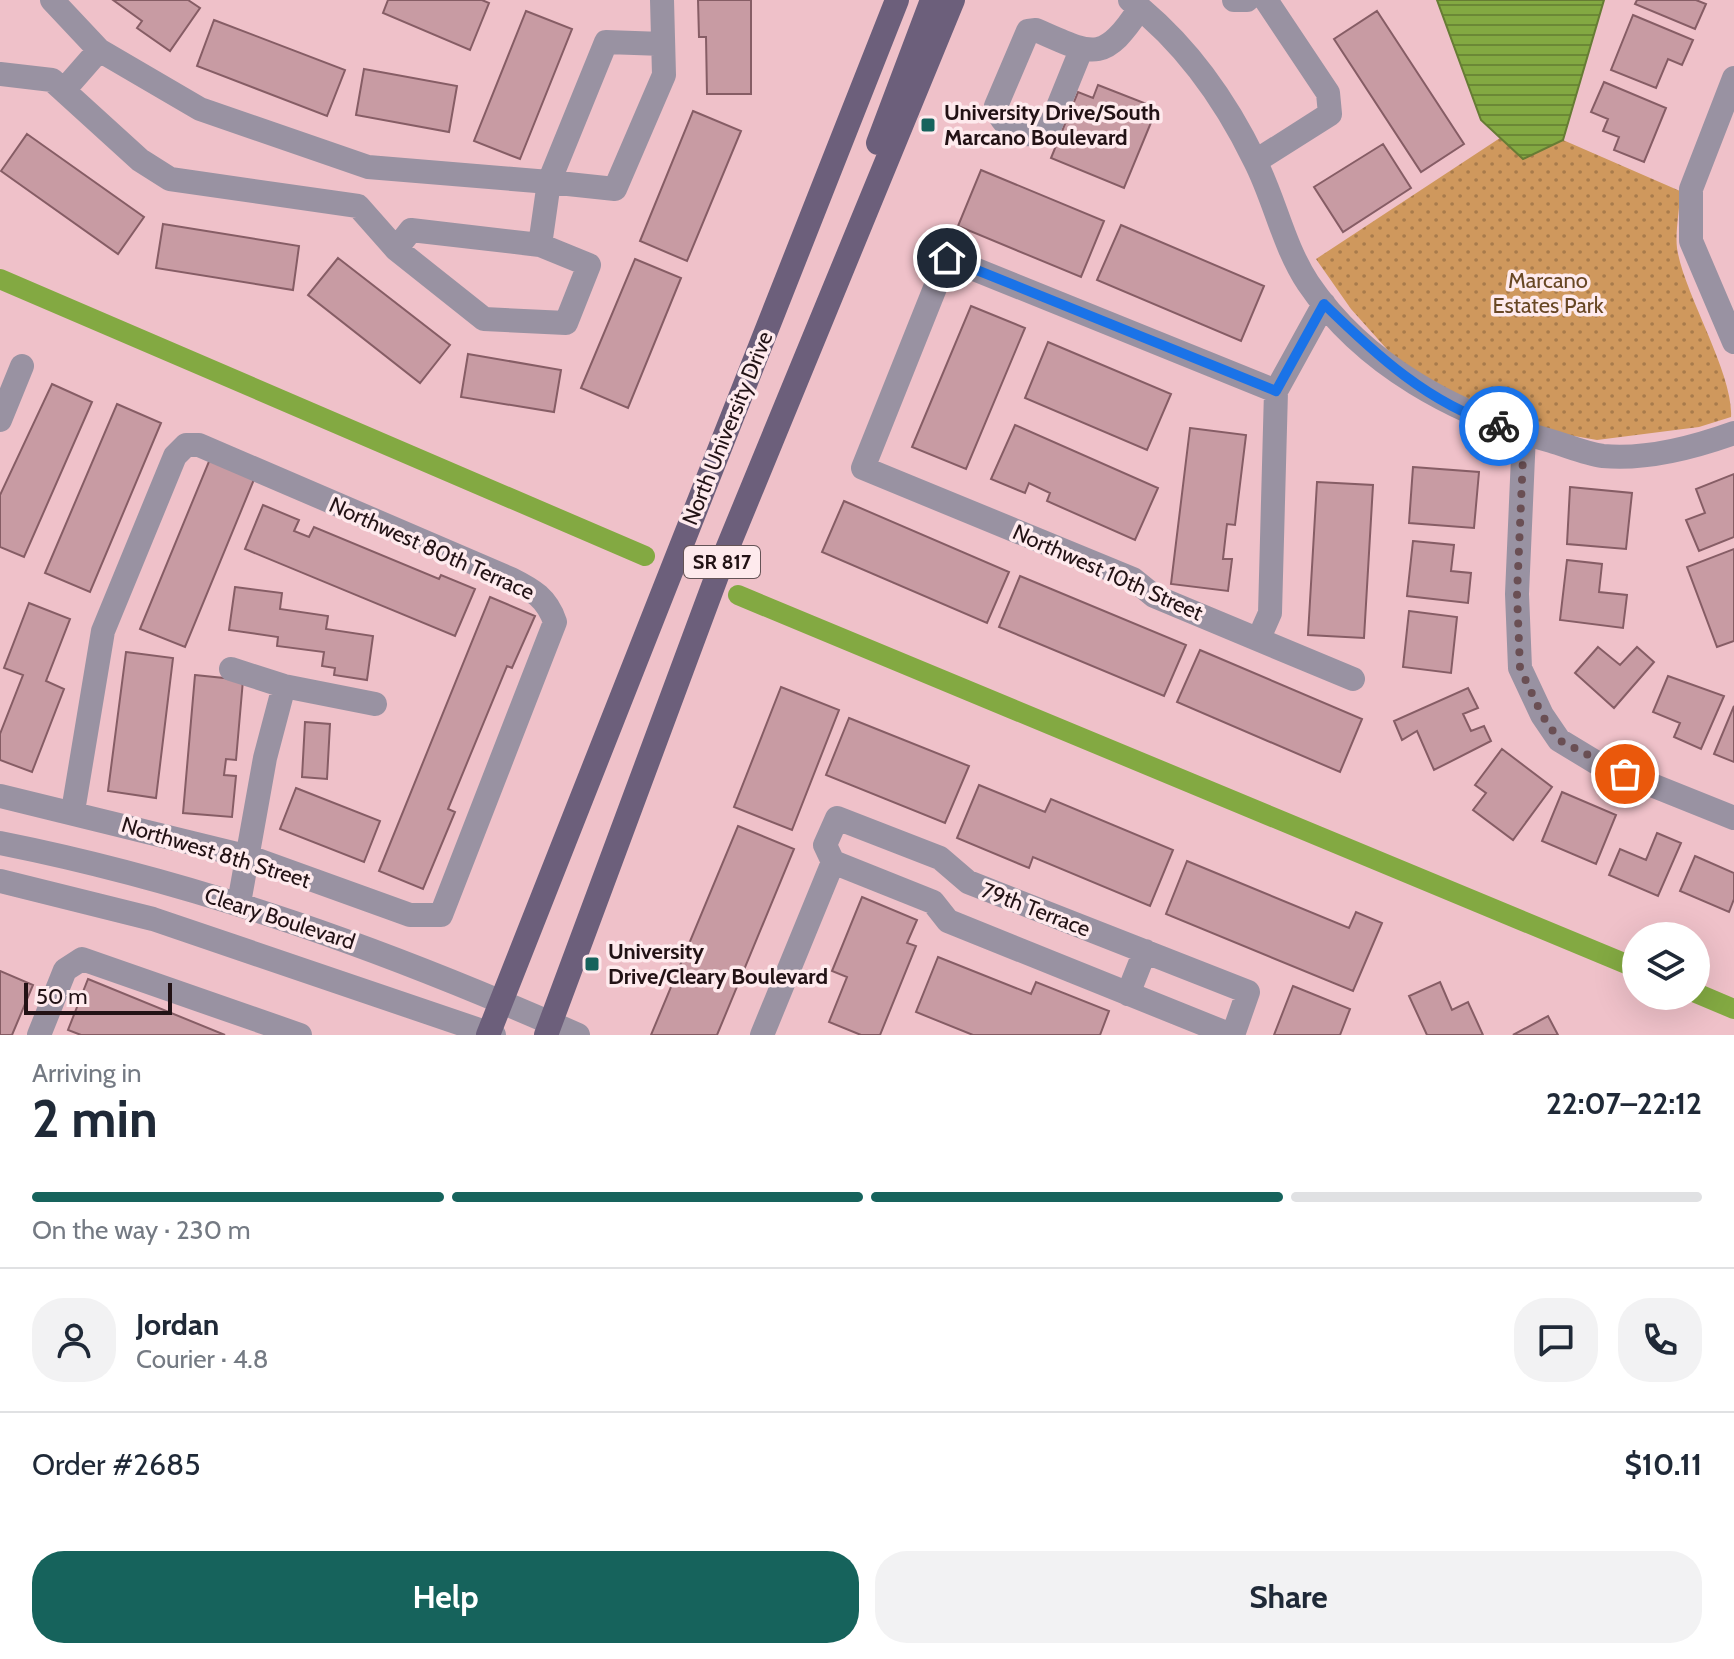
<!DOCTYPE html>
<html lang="en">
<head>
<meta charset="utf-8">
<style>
  :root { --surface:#fff; --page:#f2f2f3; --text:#1f2937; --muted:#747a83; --line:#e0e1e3; --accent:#16635c }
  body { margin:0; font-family:Cabin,sans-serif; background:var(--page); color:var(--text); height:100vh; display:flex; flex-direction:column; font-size:30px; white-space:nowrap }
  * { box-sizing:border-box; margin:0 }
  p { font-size:26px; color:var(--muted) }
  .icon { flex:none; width:44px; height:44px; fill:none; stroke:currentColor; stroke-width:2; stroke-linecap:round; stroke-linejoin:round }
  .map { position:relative; height:1035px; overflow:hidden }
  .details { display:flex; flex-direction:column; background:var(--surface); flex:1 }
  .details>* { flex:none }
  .tools { position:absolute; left:1622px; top:922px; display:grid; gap:16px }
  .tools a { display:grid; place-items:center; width:88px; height:88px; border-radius:50%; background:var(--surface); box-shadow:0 8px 32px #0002; font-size:40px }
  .scale { position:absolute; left:24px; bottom:20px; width:148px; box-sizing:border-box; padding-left:8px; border:4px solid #221215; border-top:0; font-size:22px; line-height:28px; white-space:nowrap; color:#221215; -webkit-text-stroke:6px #feeaed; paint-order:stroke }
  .pin { position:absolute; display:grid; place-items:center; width:68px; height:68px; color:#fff; margin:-34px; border:4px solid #fff; border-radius:50%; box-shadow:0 2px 8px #0007 }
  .courier { position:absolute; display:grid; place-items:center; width:80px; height:80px; margin:-40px; border:6px solid #1a73e8; border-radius:50%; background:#fff; color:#222; box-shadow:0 2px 10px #0007 }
  .overview em { font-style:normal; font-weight:800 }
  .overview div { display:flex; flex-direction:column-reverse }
  .overview { display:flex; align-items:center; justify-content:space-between; height:136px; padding:0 32px }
  h1 { font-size:52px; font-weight:800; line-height:60px }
  .bar { display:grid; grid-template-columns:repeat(4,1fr); gap:12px 8px; align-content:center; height:96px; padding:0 32px }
  .bar i { height:10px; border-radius:6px; background:var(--line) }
  .bar .current { background:var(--accent) }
  .bar p { grid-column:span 4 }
  .line { display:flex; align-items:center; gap:20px; padding:0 32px; border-top:2px solid var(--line) }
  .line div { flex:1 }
  .round { display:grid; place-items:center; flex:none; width:84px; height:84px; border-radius:32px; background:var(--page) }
  .primary-button { display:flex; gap:16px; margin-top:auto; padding:16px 32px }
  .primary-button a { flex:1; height:92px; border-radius:32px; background:var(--accent); color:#fff; font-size:32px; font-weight:800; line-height:92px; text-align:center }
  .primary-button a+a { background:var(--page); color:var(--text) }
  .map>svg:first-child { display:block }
</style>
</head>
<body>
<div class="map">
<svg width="1734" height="1035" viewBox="0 0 1734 1035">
  <defs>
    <pattern id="park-dots" width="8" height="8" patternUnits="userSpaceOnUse" patternTransform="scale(2)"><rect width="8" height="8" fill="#cf985d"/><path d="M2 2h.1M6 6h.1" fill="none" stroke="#a87b4c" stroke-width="1.8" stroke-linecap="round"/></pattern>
    <pattern id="water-rules" width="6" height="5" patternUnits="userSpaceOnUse" patternTransform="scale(2)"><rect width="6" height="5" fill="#83a942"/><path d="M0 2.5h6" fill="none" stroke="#6b8836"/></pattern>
  </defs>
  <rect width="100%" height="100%" fill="#efc1c9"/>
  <path fill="url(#park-dots)" d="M 1500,138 L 1523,159 L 1563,140 L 1680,191 C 1680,209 1675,231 1677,248 C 1683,292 1734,374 1731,417 L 1699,427 L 1597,440 L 1506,424 L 1402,366 L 1351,309 L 1316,259 Z"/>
  <path fill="url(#water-rules)" stroke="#667c34" stroke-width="2" d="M 1437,0 L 1604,0 L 1563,140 L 1523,159 L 1481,120 Z"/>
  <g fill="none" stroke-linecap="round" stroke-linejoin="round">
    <path stroke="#83a942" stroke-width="20" d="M 0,279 L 645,556
      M 738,595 L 1636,968
      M 1696,993 L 1734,1009"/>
  </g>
  <path fill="#c89ba3" stroke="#865d65" stroke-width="2" d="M 113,0 L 188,0 L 200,8 L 170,51 L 137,28 L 142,21 Z
    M 388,0 L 482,0 L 489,3 L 470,50 L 383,13 Z
    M 698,0 L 751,0 L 751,94 L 707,94 L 706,37 L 699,37 Z
    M 1637,0 L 1696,0 L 1706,4 L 1695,29 L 1635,4 Z
    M 526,11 L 572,29 L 520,159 L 474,141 Z
    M 1377,11 L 1464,144 L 1421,172 L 1334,39 Z
    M 1633,15 L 1693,40 L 1682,65 L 1668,59 L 1656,88 L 1611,70 Z
    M 214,20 L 345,70 L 327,116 L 197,66 Z
    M 364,69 L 457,86 L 449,132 L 356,115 Z
    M 1604,82 L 1666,108 L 1644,162 L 1614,150 L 1619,137 L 1603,131 L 1608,119 L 1591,112 Z
    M 1098,85 L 1157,108 L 1124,188 L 1051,158 L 1078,92 L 1093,98 Z
    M 693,111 L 741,131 L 687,261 L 640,241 Z
    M 27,134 L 144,217 L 118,254 L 1,171 Z
    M 1383,144 L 1411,188 L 1343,232 L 1314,187 Z
    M 981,170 L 1104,221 L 1081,277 L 958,226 Z
    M 163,224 L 299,246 L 293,290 L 156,268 Z
    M 1121,225 L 1264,286 L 1241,341 L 1097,280 Z
    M 338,258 L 450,345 L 420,383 L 308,295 Z
    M 635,259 L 681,278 L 628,408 L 581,388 Z
    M 971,306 L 1025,328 L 966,469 L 912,447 Z
    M 1048,342 L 1171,394 L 1147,450 L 1025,398 Z
    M 468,354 L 561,370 L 554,412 L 461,397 Z
    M 52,384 L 92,402 L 24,557 L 0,547 L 0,495 Z
    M 117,404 L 161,423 L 90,592 L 45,573 Z
    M 1015,425 L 1158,488 L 1135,540 L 1047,501 L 1050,493 L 1029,483 L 1025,493 L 991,479 Z
    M 1190,428 L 1246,435 L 1235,525 L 1227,524 L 1223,559 L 1232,559 L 1228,591 L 1171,584 Z
    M 210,459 L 255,477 L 185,647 L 140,629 Z
    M 1413,467 L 1479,472 L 1474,528 L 1409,523 Z
    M 1734,474 L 1734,537 L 1699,551 L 1686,520 L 1705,513 L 1696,489 Z
    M 1317,482 L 1373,485 L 1364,638 L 1308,635 Z
    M 1570,487 L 1632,493 L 1626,549 L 1567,544 Z
    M 844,501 L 1009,572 L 987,623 L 822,552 Z
    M 263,505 L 299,520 L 294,531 L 309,537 L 314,527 L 439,579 L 441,575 L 475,589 L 455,636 L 245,549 Z
    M 1413,541 L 1454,545 L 1451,571 L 1471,573 L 1468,603 L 1407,596 Z
    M 1734,549 L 1734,641 L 1717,647 L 1687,567 Z
    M 1567,560 L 1602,564 L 1599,592 L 1627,595 L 1623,628 L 1560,620 Z
    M 1020,576 L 1186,645 L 1164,696 L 999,627 Z
    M 235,587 L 282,593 L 280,609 L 328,616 L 326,629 L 373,636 L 367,680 L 334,675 L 335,668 L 322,666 L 324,652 L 277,646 L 278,637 L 229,630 Z
    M 490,597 L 535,616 L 512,668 L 507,666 L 448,809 L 455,812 L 423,889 L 379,871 Z
    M 29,603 L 70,619 L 46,681 L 64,689 L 32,772 L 0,760 L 0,734 L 23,675 L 4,668 Z
    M 1409,611 L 1457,617 L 1451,673 L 1403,667 Z
    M 1598,647 L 1620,665 L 1637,647 L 1654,662 L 1614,708 L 1575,673 Z
    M 1200,650 L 1362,719 L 1340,772 L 1177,702 Z
    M 126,652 L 173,658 L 156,798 L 108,791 Z
    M 195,675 L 243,680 L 236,760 L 226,759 L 224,775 L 236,776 L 232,817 L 183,813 Z
    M 1668,676 L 1724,696 L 1701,749 L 1674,737 L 1680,723 L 1653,712 Z
    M 781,687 L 839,710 L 792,830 L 734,807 Z
    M 1468,688 L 1478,708 L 1463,714 L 1471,731 L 1484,726 L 1491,741 L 1434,770 L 1417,731 L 1402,740 L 1394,721 Z
    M 1734,706 L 1734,762 L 1714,754 Z
    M 849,718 L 969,766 L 945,823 L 826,775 Z
    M 305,722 L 330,724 L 327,779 L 302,777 Z
    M 1502,749 L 1552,787 L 1513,840 L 1473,810 L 1486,793 L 1475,785 Z
    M 979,785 L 1045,812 L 1051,799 L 1173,850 L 1150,906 L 1033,857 L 1029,868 L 957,838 Z
    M 296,788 L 380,821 L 364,862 L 280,829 Z
    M 1562,792 L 1616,815 L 1596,864 L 1542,841 Z
    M 738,826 L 794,849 L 717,1035 L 651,1035 Z
    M 1657,833 L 1681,843 L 1658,896 L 1609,875 L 1620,849 L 1646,860 Z
    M 1695,856 L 1734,873 L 1734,899 L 1729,912 L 1680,891 Z
    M 1187,861 L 1349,928 L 1356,912 L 1382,923 L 1353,991 L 1166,914 Z
    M 862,897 L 917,920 L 907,943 L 916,946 L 880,1035 L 861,1035 L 829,1022 L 847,977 L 832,971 Z
    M 938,957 L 1031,994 L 1036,982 L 1109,1011 L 1100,1035 L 973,1035 L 916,1012 Z
    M 0,971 L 33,985 L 12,1035 L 0,1035 Z
    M 88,979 L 225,1035 L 81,1035 L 68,1030 Z
    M 1440,982 L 1452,1010 L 1468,1002 L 1483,1035 L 1427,1035 L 1409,996 Z
    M 1293,986 L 1350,1009 L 1340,1035 L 1274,1035 Z
    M 1548,1016 L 1558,1035 L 1513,1035 Z"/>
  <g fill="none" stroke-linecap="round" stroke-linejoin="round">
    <path stroke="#9992a2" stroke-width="24" d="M 52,0 L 99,50 L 200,109 L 368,167 L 549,182 L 606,42 L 663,44
      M 1130,0 C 1184,42 1225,99 1255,161 C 1275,200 1283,245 1308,283 C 1364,366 1457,415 1551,441 C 1568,446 1586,454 1603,456 C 1645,460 1695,447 1734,433
      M 1234,0 L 1247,0
      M 1081,50 L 1051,124 C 1030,144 1004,133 996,106 L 1028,31 L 1036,30 C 1093,55 1103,64 1140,8
      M 0,74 L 52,80 L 140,160 L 170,179 L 358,206 L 396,249 L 484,319 L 566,323 L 589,265 L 540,245 L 549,182 L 615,189 L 664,75 L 662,0
      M 1734,78 L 1691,189 L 1691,241 L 1734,342
      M 64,90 L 99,50
      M 1256,161 L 1330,114 L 1328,93 L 1266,0
      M 396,249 L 411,230 L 540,245
      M 1276,391 L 947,258 L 863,468 L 1133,579 L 1154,596 L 1353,679
      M 0,420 L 22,366
      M 1524,434 L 1517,594 L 1520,668 L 1542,715 L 1559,740 L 1597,763 L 1734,818
      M 1259,638 L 1270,613 L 1276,391 L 1324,304
      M 231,669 L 284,686 L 375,704
      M 0,796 L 249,857 L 410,915 L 441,915 L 555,622 C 547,598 533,590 511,579 L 199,445 L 186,445 L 175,456 L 103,631 L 73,811
      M 0,843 C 201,883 391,952 578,1035
      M 0,881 L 153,919 L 494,1035
      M 239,903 L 265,758 L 284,686
      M 1128,994 L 1145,951
      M 39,1035 L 65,970 L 82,959 L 300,1035
      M 762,1035 L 833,862
      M 1231,1035 L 948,921 L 933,902 L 833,862 L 825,845 L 837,818 L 940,858 L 968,882 L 1248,992 L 1233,1035"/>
    <path stroke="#6c5f7b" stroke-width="24" d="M 878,143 L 932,0
      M 488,1035 L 897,0
      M 546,1035 L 725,554 L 953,0"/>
  </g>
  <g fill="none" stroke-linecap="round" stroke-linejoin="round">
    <path stroke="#6a4f54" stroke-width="8" stroke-dasharray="0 14.4" d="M 1499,426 L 1524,434 L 1517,594 L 1520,668 L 1542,715 L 1559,740 L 1625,774"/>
    <path stroke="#1a73e8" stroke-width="10" d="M 947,258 L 1276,391 L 1324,304 C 1376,355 1428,403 1499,426"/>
  </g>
  <g fill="#16635c" stroke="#feeaed" stroke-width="3">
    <rect x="920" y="117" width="16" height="16" rx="4"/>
    <rect x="584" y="956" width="16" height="16" rx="4"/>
  </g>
  <g text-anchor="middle" stroke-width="7" stroke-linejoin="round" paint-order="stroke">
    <rect fill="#feeaed" stroke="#645356" stroke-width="2" x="684" y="546" width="76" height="32" rx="6"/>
    <g font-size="20" font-weight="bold" fill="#221215">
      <text x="722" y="569">SR 817</text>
    </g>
    <g font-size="22" font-weight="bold" fill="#221215" stroke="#feeaed" text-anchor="start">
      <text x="944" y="120">University Drive/South<tspan x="944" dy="25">Marcano Boulevard</tspan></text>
      <text x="608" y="959">University<tspan x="608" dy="25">Drive/Cleary Boulevard</tspan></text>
    </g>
    <g font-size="22" fill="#684724" stroke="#feeaed">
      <text x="1548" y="288">Marcano<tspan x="1548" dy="25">Estates Park</tspan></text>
    </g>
    <g font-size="22" fill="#221215" stroke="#feeaed">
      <text transform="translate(727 428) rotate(-68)" y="8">North University Drive</text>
      <text transform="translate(432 548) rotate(24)" y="8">Northwest 80th Terrace</text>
      <text transform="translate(1108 572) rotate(24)" y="8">Northwest 10th Street</text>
      <text transform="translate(216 852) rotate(17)" y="8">Northwest 8th Street</text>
      <text transform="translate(1036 909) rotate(21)" y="8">79th Terrace</text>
      <text transform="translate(280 918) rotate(18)" y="8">Cleary Boulevard</text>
    </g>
  </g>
</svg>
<div class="tools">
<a><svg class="icon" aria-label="layers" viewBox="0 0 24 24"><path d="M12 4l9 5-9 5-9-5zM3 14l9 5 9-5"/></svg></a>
</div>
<div class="scale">50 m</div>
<div class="pin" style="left:1625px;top:774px;background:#ea580c"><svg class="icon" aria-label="bag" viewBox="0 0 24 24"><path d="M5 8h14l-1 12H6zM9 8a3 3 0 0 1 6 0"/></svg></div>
<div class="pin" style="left:947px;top:258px;background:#1f2937"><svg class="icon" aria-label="home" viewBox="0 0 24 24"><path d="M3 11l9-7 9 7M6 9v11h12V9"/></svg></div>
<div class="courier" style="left:1499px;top:426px"><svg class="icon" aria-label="bike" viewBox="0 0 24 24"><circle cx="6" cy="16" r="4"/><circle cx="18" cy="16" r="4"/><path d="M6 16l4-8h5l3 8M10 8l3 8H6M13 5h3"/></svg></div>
</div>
<section class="details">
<div class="overview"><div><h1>2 min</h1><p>Arriving in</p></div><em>22:07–22:12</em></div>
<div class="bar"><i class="current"></i><i class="current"></i><i class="current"></i><i></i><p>On the way · 230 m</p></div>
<div class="line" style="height:144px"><a class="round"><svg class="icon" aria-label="person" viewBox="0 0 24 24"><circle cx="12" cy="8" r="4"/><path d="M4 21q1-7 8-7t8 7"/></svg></a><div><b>Jordan</b><p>Courier · 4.8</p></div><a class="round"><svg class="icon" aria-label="chat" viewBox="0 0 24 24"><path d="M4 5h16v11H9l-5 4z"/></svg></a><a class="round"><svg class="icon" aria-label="phone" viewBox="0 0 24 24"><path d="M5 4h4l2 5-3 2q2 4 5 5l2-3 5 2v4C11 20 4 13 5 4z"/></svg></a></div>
<div class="line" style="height:104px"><div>Order #2685</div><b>$10.11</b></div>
<div class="primary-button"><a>Help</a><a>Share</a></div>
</section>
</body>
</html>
